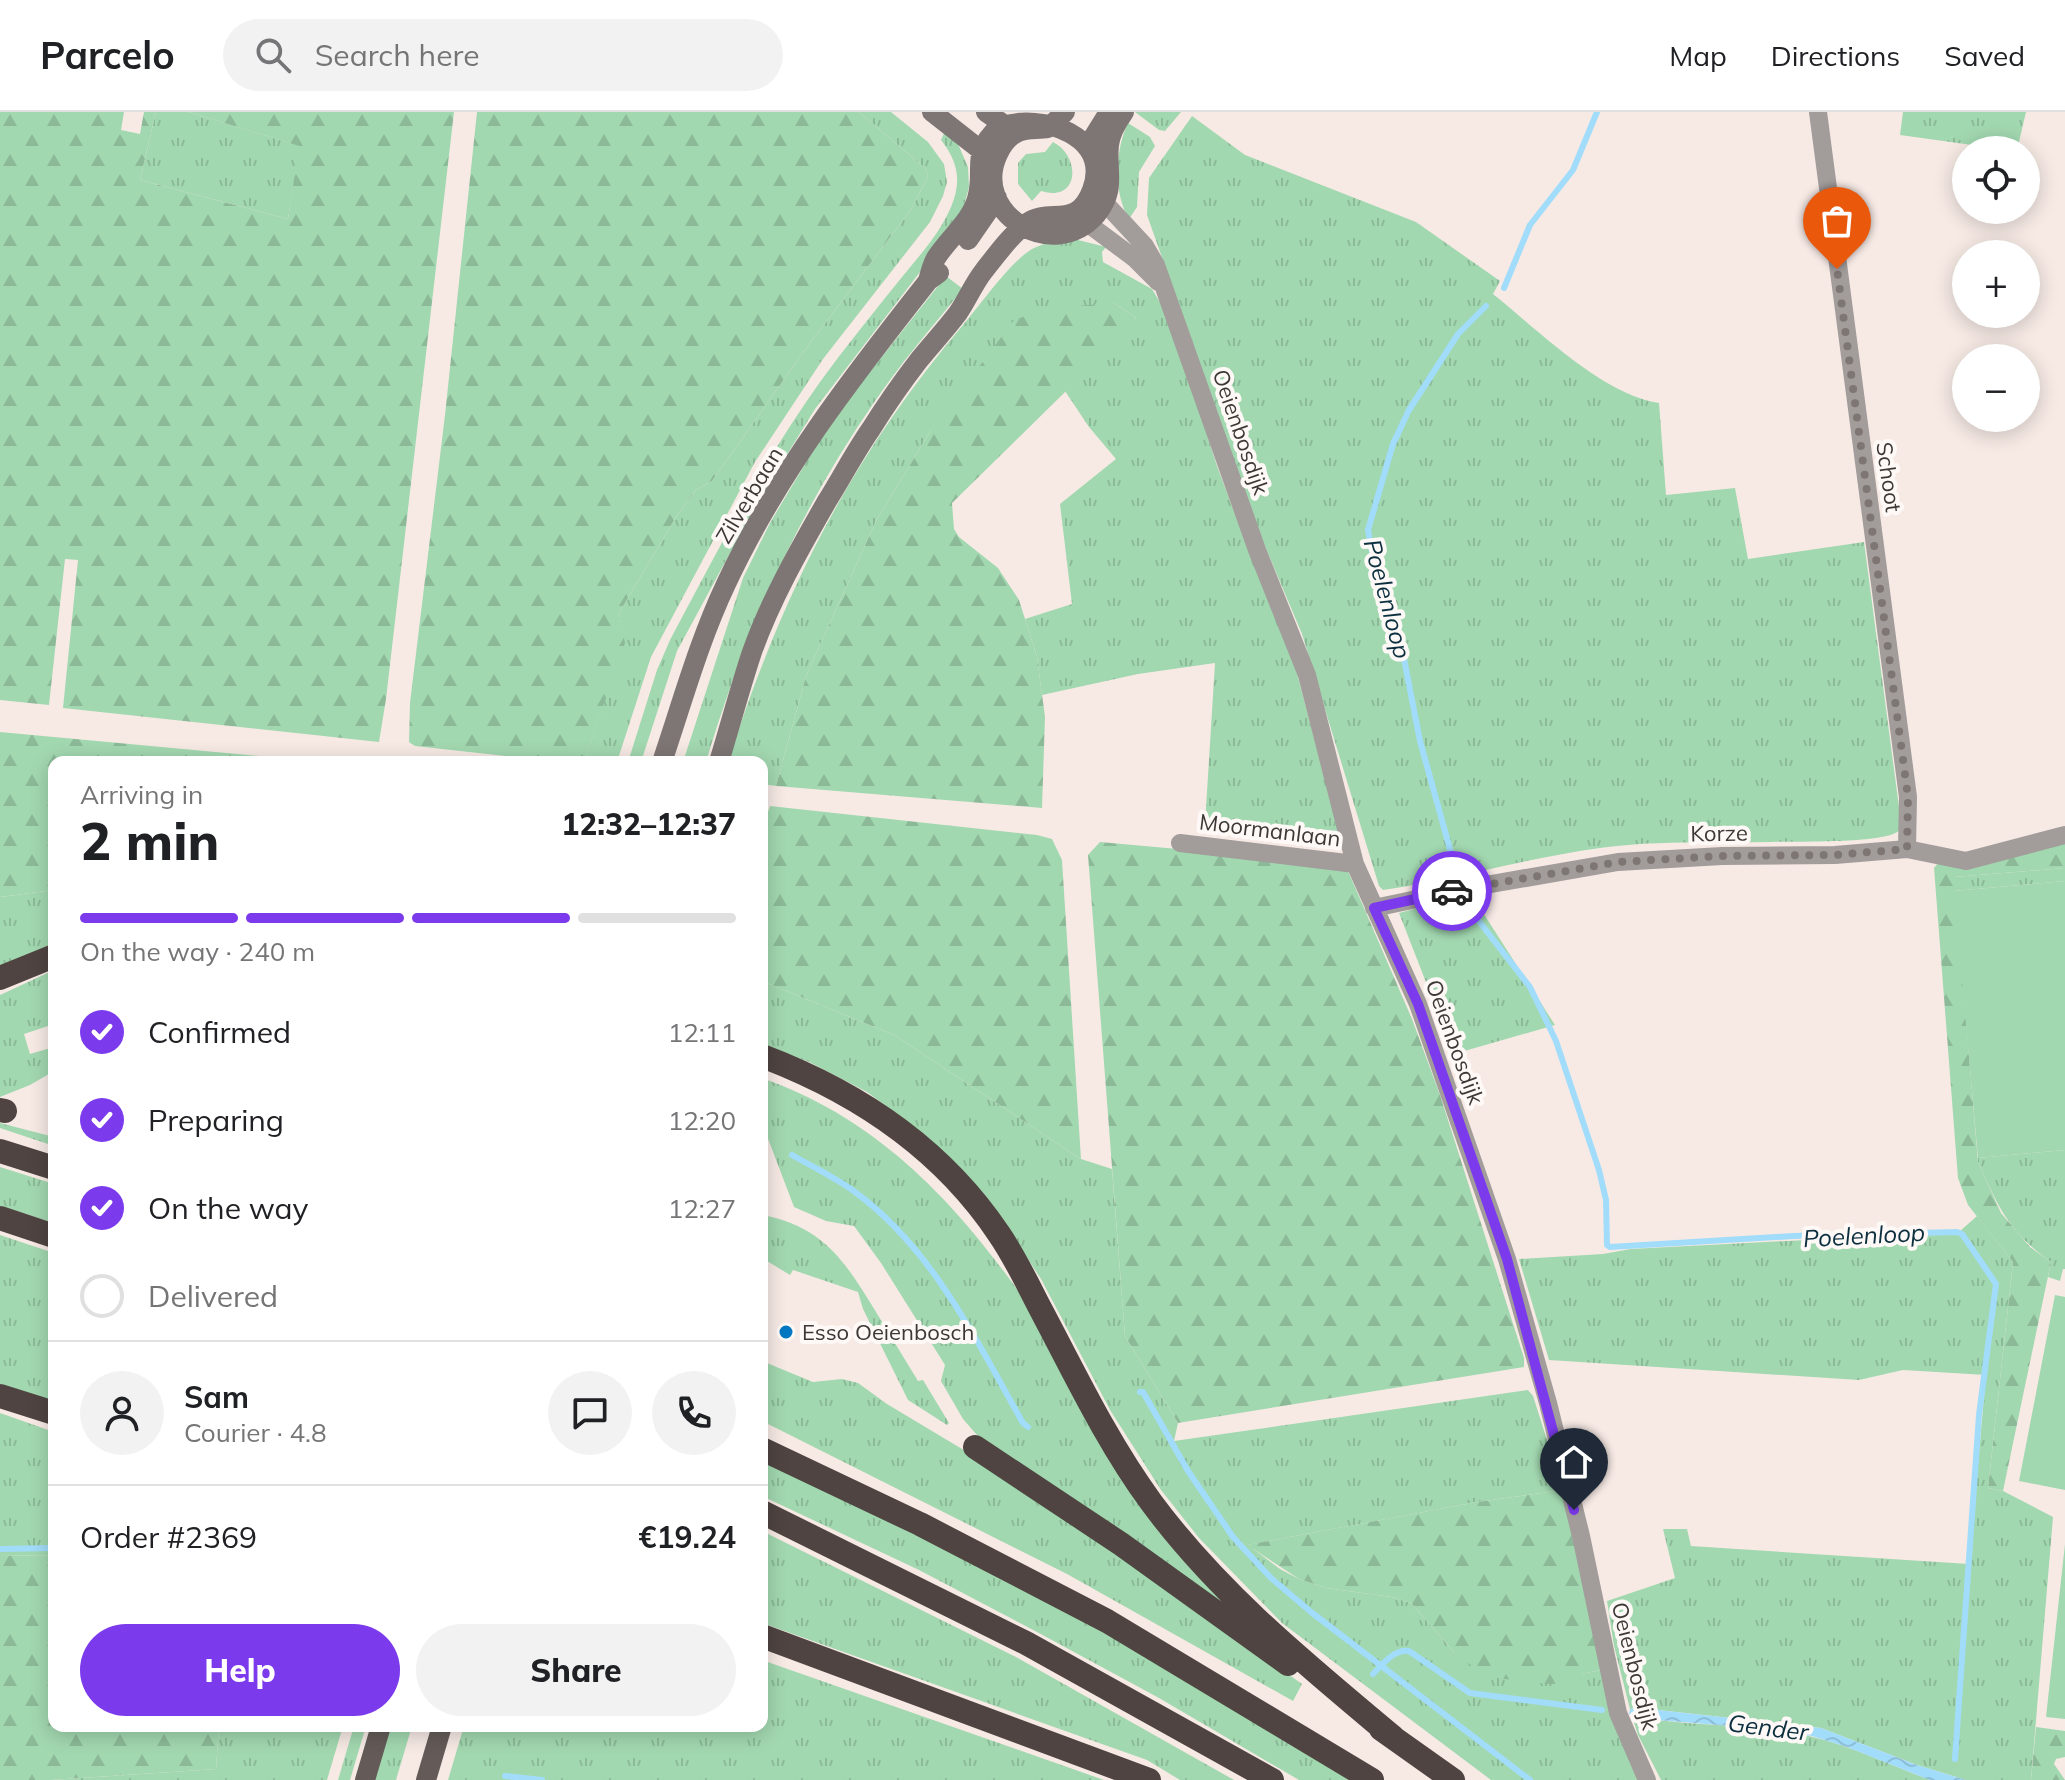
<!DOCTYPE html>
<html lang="en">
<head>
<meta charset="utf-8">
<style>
  :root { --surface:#fff; --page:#f2f2f2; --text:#202124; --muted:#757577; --line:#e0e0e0; --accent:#7c3aed }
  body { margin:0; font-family:Mulish,sans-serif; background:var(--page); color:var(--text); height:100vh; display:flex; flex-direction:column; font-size:30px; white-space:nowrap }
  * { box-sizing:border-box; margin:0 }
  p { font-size:26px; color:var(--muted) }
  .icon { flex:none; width:44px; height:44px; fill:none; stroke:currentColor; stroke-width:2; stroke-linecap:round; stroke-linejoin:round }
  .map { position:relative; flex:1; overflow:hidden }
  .sheet { position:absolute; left:48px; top:644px; width:720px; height:976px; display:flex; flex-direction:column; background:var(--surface); border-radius:16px; box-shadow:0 4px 20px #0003 }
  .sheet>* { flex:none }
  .controls { position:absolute; left:1952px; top:24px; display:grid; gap:16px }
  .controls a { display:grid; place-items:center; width:88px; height:88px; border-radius:50%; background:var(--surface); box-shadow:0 4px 20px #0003; font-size:40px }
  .pin { position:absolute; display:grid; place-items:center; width:68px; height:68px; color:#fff; margin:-82px -34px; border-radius:50% 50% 50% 0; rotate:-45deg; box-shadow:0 0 8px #0007 }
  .pin .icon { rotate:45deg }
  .courier { position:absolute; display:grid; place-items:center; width:80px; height:80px; margin:-40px; border:6px solid #7c3aed; border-radius:50%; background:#fff; color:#222; box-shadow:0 2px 10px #0007 }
  .headline em { font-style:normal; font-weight:800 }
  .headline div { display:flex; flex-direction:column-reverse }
  .headline { display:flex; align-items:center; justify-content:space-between; height:136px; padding:0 32px }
  h1 { font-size:52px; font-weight:800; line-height:60px }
  .bar { display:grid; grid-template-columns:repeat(4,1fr); gap:12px 8px; align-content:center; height:96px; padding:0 32px }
  .bar i { height:10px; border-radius:6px; background:var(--line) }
  .bar .selected { background:var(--accent) }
  .bar p { grid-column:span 4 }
  .line { display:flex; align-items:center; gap:20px; padding:0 32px; border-top:2px solid var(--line) }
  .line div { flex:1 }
  .round { display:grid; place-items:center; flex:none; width:84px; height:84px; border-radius:42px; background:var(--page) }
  ol { padding:0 32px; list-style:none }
  li { display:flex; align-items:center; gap:24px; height:88px }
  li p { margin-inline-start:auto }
  li .icon { padding:8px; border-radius:50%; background:var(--accent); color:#fff; stroke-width:4 }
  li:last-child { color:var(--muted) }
  li i { width:44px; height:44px; border:4px solid var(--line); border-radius:50% }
  .primary-button { display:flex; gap:16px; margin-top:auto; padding:16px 32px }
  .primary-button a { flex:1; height:92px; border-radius:48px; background:var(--accent); color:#fff; font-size:32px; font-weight:800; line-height:92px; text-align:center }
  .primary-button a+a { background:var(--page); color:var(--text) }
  header { display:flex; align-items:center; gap:48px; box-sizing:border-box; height:112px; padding:0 40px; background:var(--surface); border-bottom:2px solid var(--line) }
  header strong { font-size:38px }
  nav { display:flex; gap:44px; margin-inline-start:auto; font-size:28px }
  .search { width:560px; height:72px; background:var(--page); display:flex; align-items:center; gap:20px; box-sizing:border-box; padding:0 28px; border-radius:44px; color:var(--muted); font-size:30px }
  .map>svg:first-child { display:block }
</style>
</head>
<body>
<header>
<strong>Parcelo</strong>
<div class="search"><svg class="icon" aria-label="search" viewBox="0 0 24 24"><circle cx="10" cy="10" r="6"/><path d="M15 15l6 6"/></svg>Search here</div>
<nav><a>Map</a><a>Directions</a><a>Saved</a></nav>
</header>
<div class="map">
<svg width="2065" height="1668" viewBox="0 0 2065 1668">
  <defs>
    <pattern id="grass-tufts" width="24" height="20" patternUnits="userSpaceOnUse" patternTransform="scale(2)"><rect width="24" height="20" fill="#a2d8b0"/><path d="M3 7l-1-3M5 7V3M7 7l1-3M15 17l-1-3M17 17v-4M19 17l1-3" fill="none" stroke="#8cba98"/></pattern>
    <pattern id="forest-firs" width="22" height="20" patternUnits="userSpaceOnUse" patternTransform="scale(2)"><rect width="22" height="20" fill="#a2d8b0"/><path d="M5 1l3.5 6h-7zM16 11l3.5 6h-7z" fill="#8cba98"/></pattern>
    <pattern id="water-waves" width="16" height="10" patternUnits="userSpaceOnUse" patternTransform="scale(2)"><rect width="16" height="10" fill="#a2dcfb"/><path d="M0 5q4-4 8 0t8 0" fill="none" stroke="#8cbed8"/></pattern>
  </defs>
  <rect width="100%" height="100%" fill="#f7eae5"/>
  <path fill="url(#grass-tufts)" d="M 156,0 L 189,0 L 300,34 L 288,107 L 140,68 Z
    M 859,0 L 891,0 L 928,30 L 944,52 L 947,70 L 943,84 L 930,110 L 823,247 L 755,350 L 651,545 L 617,650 L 584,650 L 624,531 L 619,501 L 676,405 L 696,378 L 712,369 L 807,235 L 910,99 L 928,65 L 926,57 Z
    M 1135,0 L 1181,0 L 1165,19 L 1159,18 Z
    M 1903,0 L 2026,0 L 2017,38 L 2008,38 L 1900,23 Z
    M 1192,4 L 1245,43 L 1416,110 L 1500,169 L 1493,182 C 1538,218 1603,283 1659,291 L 1666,383 L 1735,376 L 1748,447 L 1864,430 L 1901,710 L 1899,719 C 1882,732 1796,729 1772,730 C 1714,731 1657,728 1600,736 C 1527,746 1456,767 1383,778 L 1379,774 L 1302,522 L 1259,420 L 1147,103 L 1149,66 Z
    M 1128,11 L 1150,25 L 1155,34 L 1139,60 L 1137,95 L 1129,107 C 1113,81 1115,38 1128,11 Z
    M 945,19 L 958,32 L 968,55 L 969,75 L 964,94 L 920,160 L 815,297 L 756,393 L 677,539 L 641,650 L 628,650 L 657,558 L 670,528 C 717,440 762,351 820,270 C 846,234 874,200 902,165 C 920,143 940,121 951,95 C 962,69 958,50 941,28 Z
    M 1053,30 C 1081,44 1080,91 1041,79 L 1032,89 L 1018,72 L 1018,51 L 1026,42 L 1045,40 Z
    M 1074,127 L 1106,135 L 1102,140 L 1103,150 L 1152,177 L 1169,205 L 1217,354 L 1249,439 L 1286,519 L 1340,725 L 1205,712 L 1215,551 L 1138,562 L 1042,583 L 1037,545 L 1025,507 L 1072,492 L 1060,392 L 1116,347 L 1089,315 L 1065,279 L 1136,206 L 1114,191 L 931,318 L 876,409 L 806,564 L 776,674 L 762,672 L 762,650 L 728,650 C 781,484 850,346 963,213 C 981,192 1010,150 1032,137 C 1045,130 1060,129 1074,127 Z
    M 946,164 L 963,177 C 932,215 900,252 873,292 C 797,402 744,523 706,650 L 683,650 L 743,466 L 770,411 L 814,337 L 865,266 Z
    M 2065,756 L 2065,769 L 1954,779 L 1954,765 Z
    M 54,778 L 54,831 L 0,855 L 0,785 Z
    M 1471,782 L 1555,913 L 1454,942 L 1399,801 Z
    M 54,858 L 54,912 L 24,922 L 30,942 L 54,935 L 54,959 L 30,973 L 0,985 L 0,883 Z
    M 762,869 L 894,923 L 1081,1047 L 1112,1057 L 1125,1224 L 1178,1311 L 1174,1329 L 1528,1278 L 1533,1284 L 1563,1378 L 1477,1390 L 1248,1433 L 1280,1457 L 1299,1467 L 1326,1476 L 1392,1485 L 1411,1491 L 1454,1540 L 1581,1562 L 1601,1558 L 1640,1668 L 1491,1668 L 1282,1511 L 1199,1426 L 1161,1378 L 1110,1298 L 1041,1167 L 998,1102 L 964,1060 L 917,1017 L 867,980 L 809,950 L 762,933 Z
    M 762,966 C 921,1022 1004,1155 1093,1289 C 1142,1363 1191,1437 1240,1511 L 976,1322 L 963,1307 L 941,1269 L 945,1253 L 881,1151 L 854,1114 L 826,1109 L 794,1095 L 767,1024 L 762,1017 Z
    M 0,1011 L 54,1025 L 54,1034 L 0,1016 Z
    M 2065,1038 L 2065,1157 L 2063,1157 L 2060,1169 L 2048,1165 L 2051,1150 C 2008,1119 1999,1096 1978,1050 L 1978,1046 Z
    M 0,1055 L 54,1072 L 54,1111 L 0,1094 Z
    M 762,1103 C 824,1114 846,1151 876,1200 C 890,1223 904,1246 918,1269 L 923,1268 L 949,1311 L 947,1313 L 908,1288 L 863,1197 L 858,1180 L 793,1158 L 790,1163 L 762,1146 Z
    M 1977,1104 L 2013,1150 L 1988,1376 L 2003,1379 L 2053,1405 L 2031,1668 L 1966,1668 L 1917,1653 L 1821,1616 L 1640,1596 L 1630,1597 L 1614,1534 L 1607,1489 L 1675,1466 L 1663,1417 L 1687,1417 L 1691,1434 L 1969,1452 L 1986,1263 L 1903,1258 L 1859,1268 L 1549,1248 L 1519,1147 L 1603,1142 L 1631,1137 L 1959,1120 Z
    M 0,1123 L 54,1141 L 54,1294 L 0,1275 Z
    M 762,1249 L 813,1270 L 842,1267 L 858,1271 L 887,1292 L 1027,1376 L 1302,1572 L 1293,1589 L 1067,1462 L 762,1309 Z
    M 0,1301 L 54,1320 L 54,1443 L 0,1444 Z
    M 762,1346 L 1045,1487 L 1152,1547 L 1349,1668 L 1299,1668 L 1159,1586 L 1037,1520 L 919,1458 L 762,1384 Z
    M 762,1419 L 1016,1545 L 1234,1668 L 1180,1668 L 1147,1648 L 762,1511 Z
    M 762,1548 L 1104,1668 L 448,1668 L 464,1614 L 762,1614 Z
    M 1632,1604 C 1690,1615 1751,1611 1809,1624 C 1851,1633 1891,1654 1931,1668 L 1661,1668 L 1638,1623 Z
    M 219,1614 L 343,1614 L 327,1668 L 51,1668 L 216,1657 Z
    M 354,1614 L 366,1614 L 350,1668 L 338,1668 Z
    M 389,1614 L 412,1614 L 396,1668 L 373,1668 Z"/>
  <path fill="url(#forest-firs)" d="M 0,0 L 124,0 L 121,18 L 140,22 L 144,0 L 156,0 L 140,68 L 288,107 L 299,34 L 189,0 L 454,0 L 386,587 L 379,630 L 63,596 L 78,448 L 65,447 L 49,593 L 0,588 Z
    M 477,0 L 859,0 L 926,57 L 928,65 L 910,99 L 807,235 L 712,369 L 696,378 L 676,405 L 619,501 L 625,531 L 584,650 L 559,650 L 415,634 L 409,630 L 410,591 L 445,303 Z
    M 1114,191 L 1136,206 L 1119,227 L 952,391 L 954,417 L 959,425 L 998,456 L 1019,488 L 1037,545 L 1045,605 L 1042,696 L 776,674 L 806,564 L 876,409 L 931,318 L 1015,207 L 1064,195 Z
    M 0,620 L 325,650 L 54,650 L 54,778 L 0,785 Z
    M 770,694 L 1037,723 L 1052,727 L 1062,748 L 1081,1047 L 894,923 L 762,869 L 762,717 Z
    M 1100,730 L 1345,752 L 1412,907 L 1440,983 L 1524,1246 L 1524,1255 L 1178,1311 L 1125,1224 L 1088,743 Z
    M 2065,730 L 2065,756 L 1954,765 L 1978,1050 L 2001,1101 L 2030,1135 L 2051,1150 L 2003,1379 L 1988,1376 L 2013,1150 L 1968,1093 L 1958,1066 L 1934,756 L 1939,750 Z
    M 1563,1378 L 1601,1558 L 1581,1562 L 1573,1571 L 1549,1572 L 1505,1567 L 1480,1560 L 1454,1540 L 1411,1491 L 1392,1485 L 1326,1476 L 1299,1467 L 1247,1433 L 1477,1390 Z
    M 54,1443 L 54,1614 L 219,1614 L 216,1657 L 51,1668 L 0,1668 L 0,1444 Z
    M 2036,1615 L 2065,1619 L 2065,1645 L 2056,1647 L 2054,1652 L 2065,1668 L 2031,1668 Z"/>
  <path fill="#a2d8b0" d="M 2065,769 L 2065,1038 L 1978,1046 L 1954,779 Z
    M 2055,1183 L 2065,1185 L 2065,1378 L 2019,1369 Z
    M 2065,1432 L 2065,1607 L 2046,1605 Z"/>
  <path fill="url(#water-waves)" d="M 1640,1596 L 1821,1616 L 1917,1653 L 1966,1668 L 1930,1668 L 1847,1635 L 1812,1624 L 1767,1617 L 1645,1607 L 1629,1602 L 1630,1597 Z"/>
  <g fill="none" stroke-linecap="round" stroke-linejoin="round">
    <path stroke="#a2dcfb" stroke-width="6" d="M 1504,176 L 1530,113 L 1573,58 L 1597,0
      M 1456,759 L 1420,629 L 1398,516 L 1372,440 L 1368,418 L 1393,332 L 1409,298 L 1458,222 L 1486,194
      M 1464,790 L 1530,875 L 1556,929 L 1599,1058 L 1606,1088 L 1607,1133 L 1610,1135 L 1793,1124 L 1957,1120 L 1962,1122 L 1996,1172 L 1979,1303 L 1955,1647
      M 792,1043 C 813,1055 836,1066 855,1080 C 933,1137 977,1230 1023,1311 L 1028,1315
      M 1140,1280 L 1143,1280 L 1188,1359 L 1233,1425 L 1271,1466 L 1311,1500 L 1530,1668
      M 0,1437 L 54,1436
      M 1373,1562 C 1383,1552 1394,1537 1409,1539 L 1470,1581 L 1602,1598
      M 505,1664 L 542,1668"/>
    <path stroke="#a29c9b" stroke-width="18" d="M 1818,0 L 1908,685 L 1907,737
      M 1104,90 L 1145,134 L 1156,153 L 1257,438 L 1307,563 L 1355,752 L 1418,892 L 1507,1147 L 1548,1291 L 1581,1424 L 1618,1601 L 1647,1668
      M 1087,111 L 1134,146 L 1158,170
      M 1180,731 L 1355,752
      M 1374,796 L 1474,775 L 1618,750 L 1722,744 L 1835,743 L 1907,737 L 1966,749 L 2065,723"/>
    <path stroke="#7e7674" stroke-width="20" d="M 932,0 L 992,47
      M 986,0 L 1003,12
      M 1065,0 L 1048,16 C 1038,18 1028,16 1018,20 C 1009,24 1002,33 998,42 C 970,101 1053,152 1096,103 C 1117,77 1106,61 1109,33 C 1110,21 1117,10 1124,0
      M 1089,32 L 1109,0
      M 968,128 L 997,86
      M 662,650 C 682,591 699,529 726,472 C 777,362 853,264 928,169 L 939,161
      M 719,650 C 730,614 740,576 752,540 C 771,487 799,438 827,389 C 842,365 855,340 871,317 C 886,293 902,270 919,248 C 932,232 946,217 958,201 C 967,188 973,173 983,160 C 994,146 1013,120 1027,111 C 1050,95 1077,118 1092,78 C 1112,24 1042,0 999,15 C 969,42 986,56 977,87 C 970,110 949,126 936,146 C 932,153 930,161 928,169"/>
    <path stroke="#645b58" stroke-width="20" d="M 365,1668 L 381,1614
      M 426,1668 L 442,1614"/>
    <path stroke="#4f4441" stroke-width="24" d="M 0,866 L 54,844
      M 762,944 C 857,980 942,1037 999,1122 C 1015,1145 1027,1171 1040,1196 C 1075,1262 1107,1330 1151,1390 C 1218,1481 1307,1553 1393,1625
      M 0,998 L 5,999
      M 0,1039 L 54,1056
      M 0,1106 L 54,1124
      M 0,1284 L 54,1301
      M 975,1335 L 1121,1432 L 1288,1552
      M 762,1337 L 920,1412 L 1107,1509 L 1372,1668
      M 762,1400 L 1026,1531 L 1272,1668
      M 762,1524 L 1149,1668
      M 1381,1617 L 1453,1668"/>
  </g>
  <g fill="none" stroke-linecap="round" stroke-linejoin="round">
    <path stroke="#7e7673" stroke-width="8" stroke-dasharray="0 14.4" d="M 1452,779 L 1618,750 L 1722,744 L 1835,743 L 1907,737 L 1908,685 L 1837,157"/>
    <path stroke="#7c3aed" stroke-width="10" d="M 1452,779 L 1374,796 L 1418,892 L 1507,1147 L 1574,1398"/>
  </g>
  <circle fill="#0377c1" stroke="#fef9f7" stroke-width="3" cx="786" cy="1220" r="8"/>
  <g text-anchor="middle" stroke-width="8" stroke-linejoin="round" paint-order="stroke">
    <g font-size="22" fill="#3d3836" stroke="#fef9f7">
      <text transform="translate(1241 320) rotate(71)" y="8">Oeienbosdijk</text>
      <text transform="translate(1889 365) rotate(82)" y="8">Schoot</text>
      <text transform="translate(749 383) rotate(-59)" y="8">Zilverbaan</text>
      <text transform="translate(1270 718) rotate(7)" y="8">Moormanlaan</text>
      <text transform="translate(1719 721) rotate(-1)" y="8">Korze</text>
      <text transform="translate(1455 930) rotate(70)" y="8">Oeienbosdijk</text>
      <text transform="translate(1635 1554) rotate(76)" y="8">Oeienbosdijk</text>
    </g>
    <g font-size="22" fill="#3d3836" stroke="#fef9f7" text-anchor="start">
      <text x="802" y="1228">Esso Oeienbosch</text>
    </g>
    <g font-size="24" font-style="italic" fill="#0c2f3f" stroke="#fef9f7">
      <text transform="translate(1387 487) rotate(75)" y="8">Poelenloop</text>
      <text transform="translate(1864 1124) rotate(-3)" y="8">Poelenloop</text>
      <text transform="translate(1768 1616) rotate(7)" y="8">Gender</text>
    </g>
  </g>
</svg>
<div class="controls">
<a><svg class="icon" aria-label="locate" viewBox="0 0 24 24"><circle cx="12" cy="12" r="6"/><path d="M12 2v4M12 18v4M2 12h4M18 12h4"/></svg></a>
<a>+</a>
<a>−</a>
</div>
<div class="pin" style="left:1837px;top:157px;background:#ea580c"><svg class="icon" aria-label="bag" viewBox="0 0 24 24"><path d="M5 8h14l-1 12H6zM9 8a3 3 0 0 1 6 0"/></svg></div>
<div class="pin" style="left:1574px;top:1398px;background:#1f2937"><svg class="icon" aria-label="home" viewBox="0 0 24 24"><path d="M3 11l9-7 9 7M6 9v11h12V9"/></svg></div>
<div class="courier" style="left:1452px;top:779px"><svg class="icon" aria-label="car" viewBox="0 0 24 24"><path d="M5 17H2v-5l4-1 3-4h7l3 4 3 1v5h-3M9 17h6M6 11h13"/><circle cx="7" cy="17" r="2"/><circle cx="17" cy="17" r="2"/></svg></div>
<section class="sheet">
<div class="headline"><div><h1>2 min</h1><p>Arriving in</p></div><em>12:32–12:37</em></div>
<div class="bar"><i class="selected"></i><i class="selected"></i><i class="selected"></i><i></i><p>On the way · 240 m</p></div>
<ol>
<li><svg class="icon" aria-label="check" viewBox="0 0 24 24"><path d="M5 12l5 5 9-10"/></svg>Confirmed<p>12:11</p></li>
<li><svg class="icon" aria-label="check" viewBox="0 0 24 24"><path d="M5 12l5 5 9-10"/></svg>Preparing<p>12:20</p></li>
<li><svg class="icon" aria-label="check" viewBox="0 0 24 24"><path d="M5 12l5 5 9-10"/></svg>On the way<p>12:27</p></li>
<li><i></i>Delivered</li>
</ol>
<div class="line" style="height:144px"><a class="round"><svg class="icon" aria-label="person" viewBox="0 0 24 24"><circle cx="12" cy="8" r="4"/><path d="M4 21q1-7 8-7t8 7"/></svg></a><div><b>Sam</b><p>Courier · 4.8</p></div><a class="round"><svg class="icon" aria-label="chat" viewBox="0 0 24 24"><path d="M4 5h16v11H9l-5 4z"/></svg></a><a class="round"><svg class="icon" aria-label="phone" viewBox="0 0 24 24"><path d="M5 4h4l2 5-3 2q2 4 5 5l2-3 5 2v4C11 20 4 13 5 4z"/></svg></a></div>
<div class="line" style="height:104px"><div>Order #2369</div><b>€19.24</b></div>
<div class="primary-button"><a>Help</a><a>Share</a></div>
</section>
</div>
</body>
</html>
